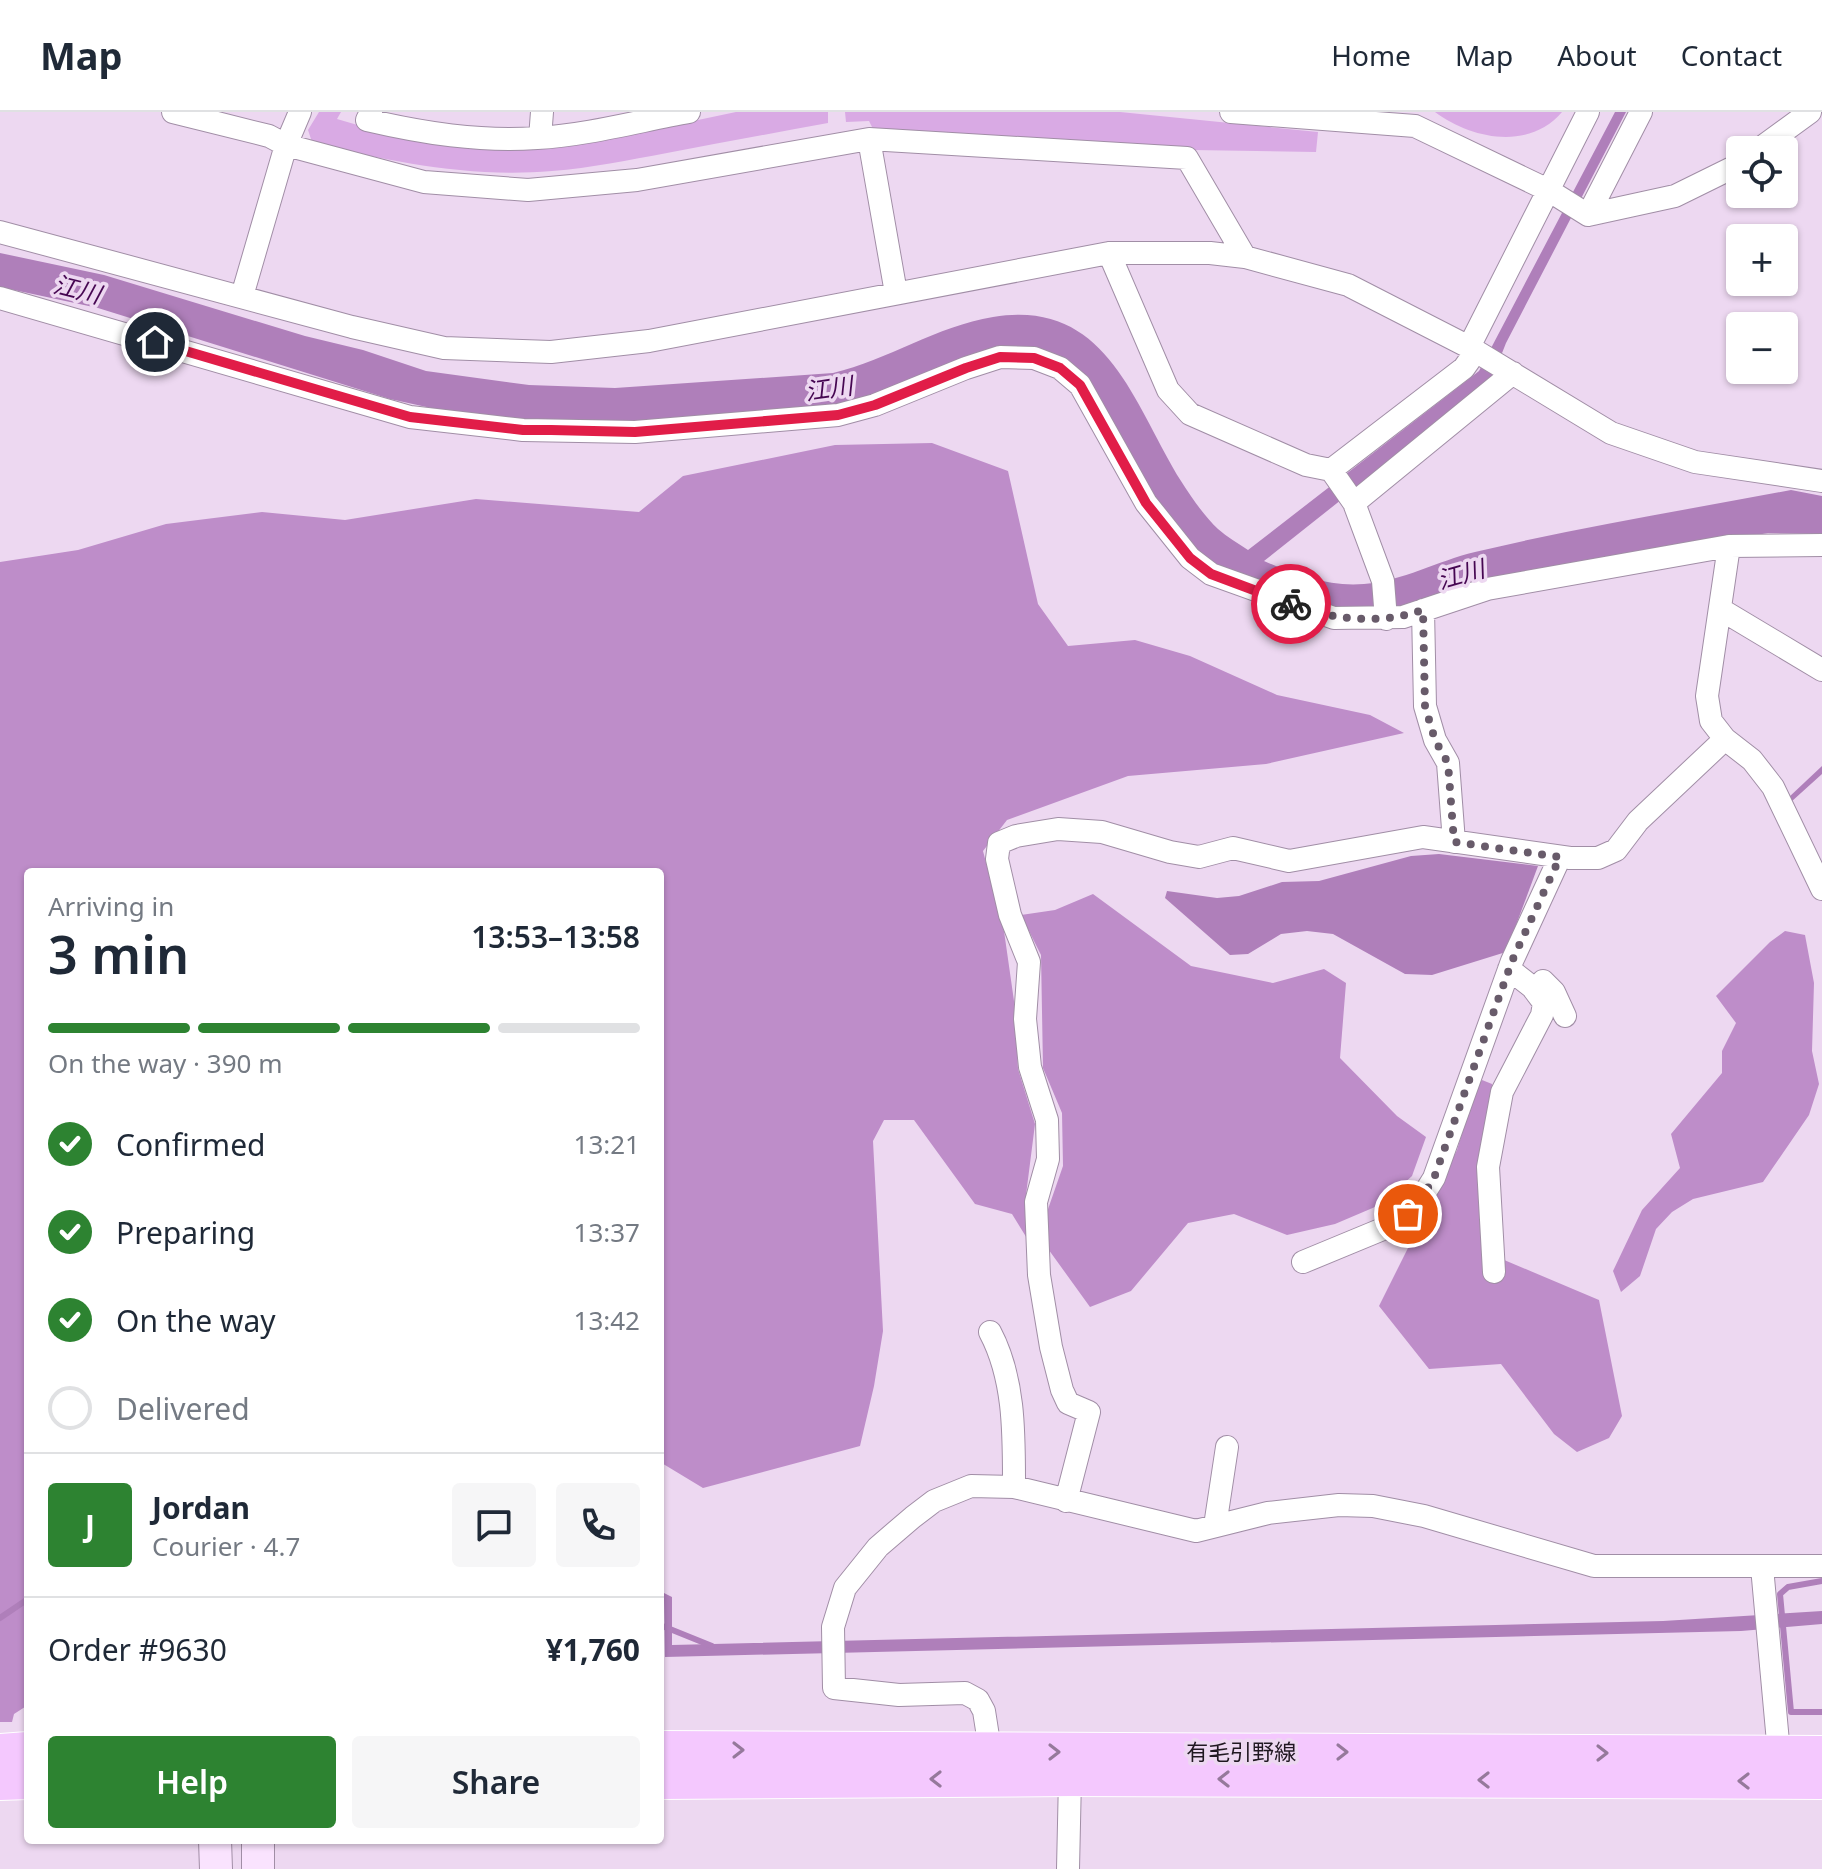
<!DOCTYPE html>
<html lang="en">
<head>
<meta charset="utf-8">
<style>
  :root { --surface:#fff; --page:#f6f6f7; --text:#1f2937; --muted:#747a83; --line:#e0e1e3; --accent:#2d8331 }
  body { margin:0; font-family:"Noto Sans","Noto Sans JP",sans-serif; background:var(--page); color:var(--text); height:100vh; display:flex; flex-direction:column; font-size:30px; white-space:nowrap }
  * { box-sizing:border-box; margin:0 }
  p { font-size:26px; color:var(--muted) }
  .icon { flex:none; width:44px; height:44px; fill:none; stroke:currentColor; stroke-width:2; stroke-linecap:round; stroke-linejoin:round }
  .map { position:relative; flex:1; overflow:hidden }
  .details { position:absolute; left:24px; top:756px; width:640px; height:976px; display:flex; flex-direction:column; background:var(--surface); border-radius:8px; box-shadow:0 2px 6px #0004 }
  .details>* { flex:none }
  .controls { position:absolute; left:1726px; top:24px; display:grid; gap:16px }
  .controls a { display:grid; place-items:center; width:72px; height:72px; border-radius:8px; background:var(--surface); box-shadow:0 2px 6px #0004; font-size:40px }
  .pin { position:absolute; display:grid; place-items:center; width:68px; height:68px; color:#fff; margin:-34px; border:4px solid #fff; border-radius:50%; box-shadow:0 2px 8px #0007 }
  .courier { position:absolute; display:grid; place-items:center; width:80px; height:80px; margin:-40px; border:6px solid #e11d48; border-radius:50%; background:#fff; color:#222; box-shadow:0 2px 10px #0007 }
  .head em { font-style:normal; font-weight:600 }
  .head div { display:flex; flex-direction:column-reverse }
  .head { display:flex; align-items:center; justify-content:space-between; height:136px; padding:0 24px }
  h1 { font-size:52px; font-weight:600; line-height:60px }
  .bar { display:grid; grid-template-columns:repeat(4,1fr); gap:12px 8px; align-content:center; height:96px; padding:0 24px }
  .bar i { height:10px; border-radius:6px; background:var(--line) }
  .bar .on { background:var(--accent) }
  .bar p { grid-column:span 4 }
  .line { display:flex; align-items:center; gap:20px; padding:0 24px; border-top:2px solid var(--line) }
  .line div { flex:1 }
  .round { display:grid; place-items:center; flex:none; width:84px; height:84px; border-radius:8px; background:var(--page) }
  ol { padding:0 24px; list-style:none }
  li { display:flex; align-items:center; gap:24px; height:88px }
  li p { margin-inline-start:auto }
  li .icon { padding:8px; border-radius:50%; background:var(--accent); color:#fff; stroke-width:4 }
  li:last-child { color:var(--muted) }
  li i { width:44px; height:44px; border:4px solid var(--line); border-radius:50% }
  .action { display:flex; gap:16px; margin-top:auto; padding:16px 24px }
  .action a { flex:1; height:92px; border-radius:8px; background:var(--accent); color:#fff; font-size:32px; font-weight:600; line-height:92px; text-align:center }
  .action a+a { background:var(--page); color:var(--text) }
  header { display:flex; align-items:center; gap:48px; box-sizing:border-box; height:112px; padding:0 40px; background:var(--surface); border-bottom:2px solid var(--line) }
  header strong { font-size:38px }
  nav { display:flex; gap:44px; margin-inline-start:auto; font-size:28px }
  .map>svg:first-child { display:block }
</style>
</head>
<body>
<header>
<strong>Map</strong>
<nav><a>Home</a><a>Map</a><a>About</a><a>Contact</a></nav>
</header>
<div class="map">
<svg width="1822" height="1757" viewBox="0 0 1822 1757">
  <rect width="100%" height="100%" fill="#edd8f1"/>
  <path fill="#d9aae4" d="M 319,0 L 341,0 L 337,7 L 402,26 L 622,24 L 736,0 L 828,0 L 828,11 C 774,21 720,31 667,41 C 629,48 591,56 552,59 C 470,66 391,50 312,30 L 308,18 Z
    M 845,0 L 1120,0 L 1318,20 L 1316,40 L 1192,38 L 873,17 L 869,9 L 846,10 Z
    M 1435,0 L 1562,0 C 1529,39 1471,27 1435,0 Z"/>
  <path fill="#be8dc9" d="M 932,331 L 1008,359 L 1038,492 L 1068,534 L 1135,528 L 1190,544 L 1277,583 L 1370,603 L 1404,621 L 1266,652 L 1128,664 L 1007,708 L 983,739 L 1004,819 L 1015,896 L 1018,957 L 1035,1012 L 1026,1083 L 1028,1128 L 1012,1102 L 975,1092 L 914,1008 L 884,1008 L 873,1029 L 883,1219 L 874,1274 L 860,1334 L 703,1376 L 660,1350 L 660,760 L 28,760 L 28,1593 L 14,1602 L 12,1610 L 0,1610 L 0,450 L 78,438 L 166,412 L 262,400 L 345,408 L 476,387 L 639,400 L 683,364 L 835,333 Z
    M 1093,782 L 1191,854 L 1273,871 L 1324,857 L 1346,871 L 1340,946 L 1397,1004 L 1426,1025 L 1412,1064 L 1382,1092 L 1335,1112 L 1287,1123 L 1234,1102 L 1188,1111 L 1131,1179 L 1090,1195 L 1046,1134 L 1047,1100 L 1063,1054 L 1062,1001 L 1043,956 L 1041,843 L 1021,803 L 1055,798 Z
    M 1785,819 L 1805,823 L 1814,871 L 1812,939 L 1819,972 L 1809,1003 L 1763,1070 L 1693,1087 L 1672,1100 L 1656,1117 L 1640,1164 L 1621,1180 L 1613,1159 L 1642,1098 L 1680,1056 L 1671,1022 L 1722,961 L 1722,939 L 1736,911 L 1716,884 L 1770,830 Z
    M 1482,968 L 1492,972 L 1494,990 L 1483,1139 L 1599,1188 L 1622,1304 L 1609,1326 L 1577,1340 L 1554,1322 L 1501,1252 L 1429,1257 L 1379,1194 L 1457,1038 L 1476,976 Z"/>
  <path fill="#af7fba" d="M 1615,0 L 1626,0 L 1506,231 L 1491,269 L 1264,449 C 1296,463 1329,475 1364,472 C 1403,469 1437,449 1475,440 C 1579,415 1686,398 1791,378 L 1822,384 L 1822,422 L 1768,421 L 1675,437 L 1402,499 L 1323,496 L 1246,471 L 1196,443 L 1156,392 L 1110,312 L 1035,238 L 840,295 L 619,310 L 537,309 L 463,303 L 390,287 L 98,196 L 0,175 L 0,141 L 104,163 L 305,224 L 363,238 L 426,259 L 529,273 L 615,276 L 833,261 C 888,248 937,214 993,205 C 1107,186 1133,291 1181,369 C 1191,385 1205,405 1218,417 C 1227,425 1238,431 1248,438 L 1479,259 Z
    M 1822,654 L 1822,662 L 1791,690 L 1788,686 Z
    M 1439,742 L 1538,754 L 1506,840 L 1432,863 L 1405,862 L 1333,822 L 1307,819 L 1281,822 L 1248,842 L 1230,843 L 1165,786 L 1167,779 L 1217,786 L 1239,784 L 1282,770 L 1319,769 L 1411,744 Z
    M 660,1479 L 672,1485 L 672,1533 L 1663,1509 L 1822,1499 L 1822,1512 L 1741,1519 L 665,1545 L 664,1487 L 660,1485 Z"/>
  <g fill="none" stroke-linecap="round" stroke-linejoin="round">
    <path stroke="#af7fba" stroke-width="6" d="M 1822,1469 L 1788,1475 L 1780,1482 L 1791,1600 L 1822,1600
      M 0,1506 L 28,1487
      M 660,1513 L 712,1534"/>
    <g stroke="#a18ea6" stroke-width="24">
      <path id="street" d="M 173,0 L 269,24 L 286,33 L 424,70 L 528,78 L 637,68 L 869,27 L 1187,46 L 1245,145
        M 371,0 L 367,8 C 423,21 479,30 537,26 C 588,23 639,9 689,0
        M 1231,0 L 1415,14 L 1548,78 L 1588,103 L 1675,84 L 1740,52
        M 540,26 L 542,0
        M 869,27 L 896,181
        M 1758,38 L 1810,0
        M 1588,103 L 1641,0
        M 0,120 L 352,215 L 444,236 L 551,240 L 649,229 L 1109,141 L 1210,141 L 1245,145 L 1348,173 L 1469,235 L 1611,321 L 1695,350 L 1822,369
        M 1109,141 L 1168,278 L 1190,302 L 1306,353 L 1331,358 L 1464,256 L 1476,239
        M 242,184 L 286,33 L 300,0
        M 0,186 L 410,305 L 523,318 L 635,320 L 838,303 L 875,293 L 966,256 L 1000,245 L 1034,246 L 1060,256 L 1080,273 L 1146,391 L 1190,446 L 1211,462 L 1334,506 L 1403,505 L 1487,477 L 1729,434 L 1707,584 L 1711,609 L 1725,627 L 1752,648 L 1773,675 L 1822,777
        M 1469,235 L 1588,0
        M 1331,358 L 1354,391 L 1383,469 L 1386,507
        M 1354,391 L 1513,261
        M 1729,434 L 1822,433
        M 1720,497 L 1822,558
        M 1423,498 L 1425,594 L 1435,628 L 1448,651 L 1454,730
        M 1543,869 L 1554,880 L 1565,904
        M 1303,1150 L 1390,1114 L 1414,1098 L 1434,1066 L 1512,849 L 1560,745
        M 1494,1160 L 1488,1055 L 1502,980 L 1542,903 L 1544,891 L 1532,875 L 1509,857
        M 990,1220 C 1015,1267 1014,1323 1014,1375
        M 1066,1389 L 1089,1300 L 1068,1291 L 1062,1278 L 1051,1235 L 1039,1163 L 1036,1090 L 1048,1047 L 1047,1008 L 1030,955 L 1025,907 L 1029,850 L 1010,803 L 997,747 L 999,731 L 1016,724 L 1058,717 L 1102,720 L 1170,740 L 1199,745 L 1233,736 L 1289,749 L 1423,725 L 1570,746 L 1598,746 L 1616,738 L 1638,709 L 1725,627
        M 1215,1414 L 1227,1335
        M 1762,1455 L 1779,1641
        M 992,1650 L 984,1599 L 978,1588 L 965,1581 L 899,1583 L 834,1576 L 833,1515 L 845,1476 L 878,1435 L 913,1405 L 934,1389 L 971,1374 L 1014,1375 L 1196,1419 L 1268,1401 L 1339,1393 L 1373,1394 L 1424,1404 L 1594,1454 L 1822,1454
        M 1068,1757 L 1070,1666"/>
    </g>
    <g stroke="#a18ea6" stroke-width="34">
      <path id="secondary" d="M 215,1728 L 216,1757
        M 258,1728 L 258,1757"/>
    </g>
    <g stroke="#fff" stroke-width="38">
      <path id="primary" d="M 660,1637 L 1822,1642
        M 0,1640 L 28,1638
        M 660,1669 L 1070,1666 L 1822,1669
        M 0,1670 L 28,1669"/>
    </g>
    <use href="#street" stroke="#fff" stroke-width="22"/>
    <use href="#secondary" stroke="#fae3fe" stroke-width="32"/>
    <use href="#primary" stroke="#f4c8fe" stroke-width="36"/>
  </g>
  <defs><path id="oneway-chevron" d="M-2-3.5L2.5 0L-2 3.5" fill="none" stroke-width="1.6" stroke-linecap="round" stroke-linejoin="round" transform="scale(2)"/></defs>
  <g stroke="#95799b">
    <use href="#oneway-chevron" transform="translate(738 1638)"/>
    <use href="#oneway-chevron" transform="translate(1054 1640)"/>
    <use href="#oneway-chevron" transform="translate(1342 1640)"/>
    <use href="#oneway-chevron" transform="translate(1602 1641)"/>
    <use href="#oneway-chevron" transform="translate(936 1667) rotate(180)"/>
    <use href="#oneway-chevron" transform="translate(1224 1667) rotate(-180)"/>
    <use href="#oneway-chevron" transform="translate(1484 1668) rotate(-180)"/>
    <use href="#oneway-chevron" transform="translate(1744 1669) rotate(-180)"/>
  </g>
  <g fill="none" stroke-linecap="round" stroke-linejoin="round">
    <path stroke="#685b6a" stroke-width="8" stroke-dasharray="0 14.4" d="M 1291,492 C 1334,508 1379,513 1423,498 L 1425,594 L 1435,628 L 1448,651 L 1454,730 L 1560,745 L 1512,849 L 1434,1066 L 1414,1098 L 1408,1102"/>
    <path stroke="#e11d48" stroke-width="10" d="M 155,230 L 410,305 L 523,318 L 551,318 L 635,320 L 838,303 L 875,293 L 966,256 L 1000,245 L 1034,246 L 1060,256 L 1080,273 L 1146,391 L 1190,446 L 1211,462 L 1291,492"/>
  </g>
  <g text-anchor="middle" stroke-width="7" stroke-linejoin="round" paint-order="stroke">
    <g font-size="22" fill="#201821" stroke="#edd8f1">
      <text x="1241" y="1648">有毛引野線</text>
    </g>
    <g font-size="24" font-style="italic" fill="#460752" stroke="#edd8f1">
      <text transform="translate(77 178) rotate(14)" y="8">江川</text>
      <text transform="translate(829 277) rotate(-8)" y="8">江川</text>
      <text transform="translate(1461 463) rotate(-16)" y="8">江川</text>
    </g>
  </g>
</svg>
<div class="controls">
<a><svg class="icon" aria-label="locate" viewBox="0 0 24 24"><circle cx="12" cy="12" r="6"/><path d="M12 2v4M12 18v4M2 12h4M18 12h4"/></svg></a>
<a>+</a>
<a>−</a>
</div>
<div class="pin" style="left:1408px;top:1102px;background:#ea580c"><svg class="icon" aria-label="bag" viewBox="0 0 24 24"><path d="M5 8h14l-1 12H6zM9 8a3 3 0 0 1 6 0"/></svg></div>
<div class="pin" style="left:155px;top:230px;background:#1f2937"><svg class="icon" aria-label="home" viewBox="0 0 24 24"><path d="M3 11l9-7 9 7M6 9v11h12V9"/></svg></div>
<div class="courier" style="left:1291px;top:492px"><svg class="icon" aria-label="bike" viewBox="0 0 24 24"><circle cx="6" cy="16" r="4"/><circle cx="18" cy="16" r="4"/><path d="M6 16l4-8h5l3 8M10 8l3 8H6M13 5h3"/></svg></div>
<section class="details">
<div class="head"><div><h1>3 min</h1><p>Arriving in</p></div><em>13:53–13:58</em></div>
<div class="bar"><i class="on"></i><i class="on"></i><i class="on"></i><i></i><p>On the way · 390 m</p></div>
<ol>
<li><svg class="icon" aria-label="check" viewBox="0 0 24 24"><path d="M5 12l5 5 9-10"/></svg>Confirmed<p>13:21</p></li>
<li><svg class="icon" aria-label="check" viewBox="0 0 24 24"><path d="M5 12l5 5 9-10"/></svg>Preparing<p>13:37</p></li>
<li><svg class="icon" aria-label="check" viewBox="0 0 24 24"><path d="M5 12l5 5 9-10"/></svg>On the way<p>13:42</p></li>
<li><i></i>Delivered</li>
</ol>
<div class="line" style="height:144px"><b class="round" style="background:var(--accent);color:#fff">J</b><div><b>Jordan</b><p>Courier · 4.7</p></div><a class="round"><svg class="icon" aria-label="chat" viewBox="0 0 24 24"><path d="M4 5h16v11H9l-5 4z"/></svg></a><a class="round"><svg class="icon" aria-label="phone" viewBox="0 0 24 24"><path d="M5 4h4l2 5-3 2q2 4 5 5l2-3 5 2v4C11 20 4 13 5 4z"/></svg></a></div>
<div class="line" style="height:104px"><div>Order #9630</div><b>¥1,760</b></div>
<div class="action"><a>Help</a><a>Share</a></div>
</section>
</div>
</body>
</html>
